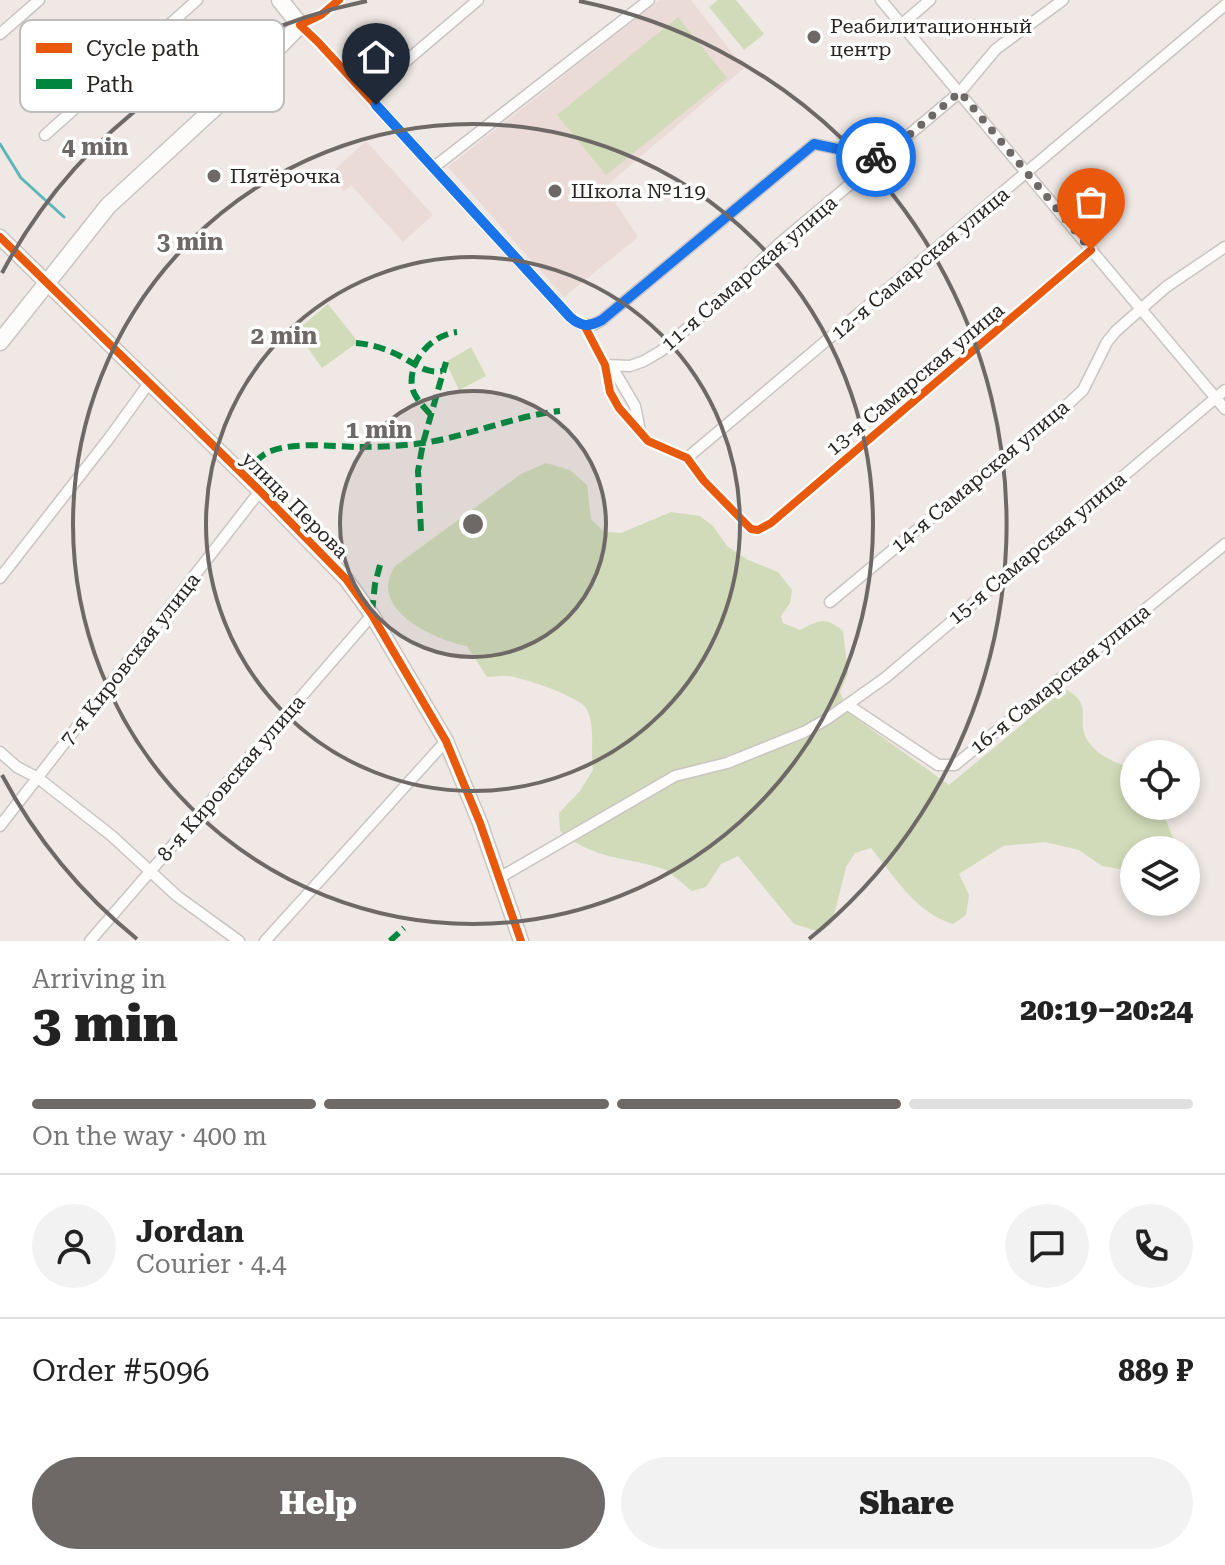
<!DOCTYPE html>
<html lang="en">
<head>
<meta charset="utf-8">
<style>
  :root { --surface:#fff; --page:#f2f2f2; --text:#222; --muted:#767676; --line:#e0e0e0; --accent:#6e6966 }
  body { margin:0; font-family:"Roboto Serif",serif; background:var(--page); color:var(--text); height:100vh; display:flex; flex-direction:column; font-size:30px; white-space:nowrap }
  * { box-sizing:border-box; margin:0 }
  p { font-size:26px; color:var(--muted) }
  .icon { flex:none; width:44px; height:44px; fill:none; stroke:currentColor; stroke-width:2; stroke-linecap:round; stroke-linejoin:round }
  .map { position:relative; height:941px; overflow:hidden }
  .panel { display:flex; flex-direction:column; background:var(--surface); flex:1 }
  .panel>* { flex:none }
  .buttons { position:absolute; left:1120px; top:740px; display:grid; gap:16px }
  .buttons a { display:grid; place-items:center; width:80px; height:80px; border-radius:50%; background:var(--surface); box-shadow:0 4px 12px #0003; font-size:40px }
  .pin { position:absolute; display:grid; place-items:center; width:68px; height:68px; color:#fff; margin:-82px -34px; border-radius:50% 50% 50% 0; rotate:-45deg; box-shadow:0 0 8px #0007 }
  .pin .icon { rotate:45deg }
  .courier { position:absolute; display:grid; place-items:center; width:80px; height:80px; margin:-40px; border:6px solid #1a73e8; border-radius:50%; background:#fff; color:#222; box-shadow:0 2px 10px #0007 }
  .overview em { font-style:normal; font-weight:800 }
  .overview div { display:flex; flex-direction:column-reverse }
  .overview { display:flex; align-items:center; justify-content:space-between; height:136px; padding:0 32px }
  h1 { font-size:52px; font-weight:800; line-height:60px }
  .bar { display:grid; grid-template-columns:repeat(4,1fr); gap:12px 8px; align-content:center; height:96px; padding:0 32px }
  .bar i { height:10px; border-radius:6px; background:var(--line) }
  .bar .active { background:var(--accent) }
  .bar p { grid-column:span 4 }
  .line { display:flex; align-items:center; gap:20px; padding:0 32px; border-top:2px solid var(--line) }
  .line div { flex:1 }
  .round { display:grid; place-items:center; flex:none; width:84px; height:84px; border-radius:42px; background:var(--page) }
  .primary-button { display:flex; gap:16px; margin-top:auto; padding:16px 32px }
  .primary-button a { flex:1; height:92px; border-radius:48px; background:var(--accent); color:#fff; font-size:32px; font-weight:800; line-height:92px; text-align:center }
  .primary-button a+a { background:var(--page); color:var(--text) }
  .map>svg:first-child { display:block }
</style>
</head>
<body>
<div class="map">
<svg width="1225" height="941" viewBox="0 0 1225 941">
  <rect width="100%" height="100%" fill="#efe8e5"/>
  <path fill="#eadbd6" d="M 660,0 L 691,0 L 744,68 L 605,187 L 638,237 L 564,297 L 448,167 Z
    M 366,141 L 433,215 L 403,242 L 351,185 L 344,191 L 329,175 Z"/>
  <path fill="#d1dbb9" d="M 718,0 L 736,0 L 764,34 L 744,50 L 709,7 Z
    M 678,17 L 727,78 L 606,175 L 557,115 Z
    M 328,304 L 358,342 L 322,368 L 296,331 Z
    M 471,347 L 486,376 L 459,390 L 446,362 Z
    M 546,463 L 570,470 L 587,485 L 591,519 L 604,532 L 621,533 L 671,512 L 700,516 L 713,526 L 727,546 L 748,560 L 778,572 L 792,590 L 790,603 L 781,616 L 783,623 L 800,630 C 820,620 824,616 843,631 L 848,673 L 840,692 L 850,714 L 949,785 L 1065,689 C 1095,705 1076,719 1086,738 C 1096,756 1116,763 1134,769 L 1134,806 L 1160,806 L 1176,845 L 1170,850 L 1134,850 L 1134,870 L 1130,871 L 1102,866 L 1079,850 L 1045,842 L 1003,846 L 959,874 L 969,895 L 966,915 L 953,924 C 917,914 894,876 871,848 L 855,853 L 846,867 L 832,923 L 820,932 L 794,924 L 738,856 L 721,864 L 706,887 L 692,891 C 682,884 672,872 661,868 C 622,856 594,860 560,831 L 559,813 L 580,791 L 593,770 C 590,750 596,725 586,708 C 579,697 520,676 506,676 C 500,675 493,677 487,677 L 467,646 C 441,641 387,619 388,585 C 388,580 392,572 394,567 L 521,474 Z"/>
  <g fill="none" stroke-linecap="round" stroke-linejoin="round">
    <path stroke="#5db6b7" stroke-width="3" d="M 0,144 L 21,178 L 64,217"/>
    <g stroke="#cac4c2" stroke-width="13">
      <path id="street" d="M 339,0 L 321,15 L 300,25 L 318,42 L 570,317 L 584,325 L 605,365 L 610,392 L 619,408 L 648,441 L 687,458 L 704,481 L 751,529 L 758,530 L 771,523 L 1091,250
        M 881,0 L 1225,409
        M 902,24 L 930,0
        M 0,34 L 39,0
        M 366,95 L 478,0
        M 45,135 L 197,0
        M 434,167 L 649,0
        M 584,325 L 593,325 L 602,320 L 814,144 L 882,158
        M 605,365 L 630,366 L 644,361 L 661,351 L 713,306 L 780,243 L 960,92 L 996,49 L 1063,0
        M 612,367 L 635,406 L 640,431
        M 687,458 L 1225,5
        M 0,578 L 110,437 L 149,383
        M 830,602 L 1067,405 L 1083,390 L 1107,342 L 1116,331 L 1166,287 L 1225,247
        M 848,705 L 938,765 L 955,765 L 1225,544
        M 0,752 L 17,767 L 38,778 L 112,836 L 177,896 L 239,941
        M 0,826 L 260,491
        M 499,878 L 675,776 L 727,763 L 804,732 L 827,719 L 885,678 L 1225,390
        M 90,941 L 372,615
        M 265,941 L 446,741"/>
    </g>
    <g stroke="#cac4c2" stroke-width="17">
      <path id="secondary" d="M 0,237 L 260,491 L 346,579 L 372,615 L 446,741 L 480,823 L 521,941"/>
    </g>
    <g stroke="#cac4c2" stroke-width="19">
      <path id="primary" d="M 0,342 L 108,206 L 260,66 L 300,25 L 280,0"/>
    </g>
    <use href="#street" stroke="#fdfcfb" stroke-width="10"/>
    <use href="#secondary" stroke="#fdfcfb" stroke-width="14"/>
    <use href="#primary" stroke="#fdfcfb" stroke-width="16"/>
    <path stroke="#00873e" stroke-width="6" stroke-dasharray="12 6" stroke-linecap="butt" d="M 356,343 C 370,344 387,349 400,356 C 414,363 425,374 442,371
      M 430,414 C 423,406 414,397 412,387 C 408,360 432,335 457,332
      M 245,476 C 252,467 259,455 271,451 C 295,442 331,446 356,447 C 378,447 402,446 423,443 C 470,436 513,416 560,411
      M 421,531 L 418,471 L 423,443 L 446,362
      M 372,612 L 375,584 L 380,565
      M 390,941 L 404,928"/>
    <g stroke="#fff" stroke-width="13">
      <path id="cycleway" d="M 339,0 L 321,15 L 300,25 L 318,42 L 570,317 L 584,325 L 605,365 L 610,392 L 619,408 L 648,441 L 687,458 L 704,481 L 751,529 L 758,530 L 771,523 L 1091,250
        M 0,237 L 260,491 L 346,579 L 372,615 L 446,741 L 480,823 L 521,941"/>
    </g>
    <use href="#cycleway" stroke="#e8590c" stroke-width="8"/>
  </g>
  <g fill="none" stroke-linecap="round" stroke-linejoin="round">
    <path stroke="#6e6966" stroke-width="8" stroke-dasharray="0 14.4" d="M 876,157 L 882,158 L 960,92 L 1091,250"/>
    <path stroke="#1a73e8" stroke-width="10" d="M 376,105 L 570,317 C 581,327 589,327 602,320 L 814,144 L 876,157"/>
  </g>
  <circle cx="473" cy="524" r="133" fill="#6e6966" fill-opacity=".12"/>
  <g fill="none" stroke="#6e6966" stroke-width="4">
    <circle cx="473" cy="524" r="133"/>
    <circle cx="473" cy="524" r="267"/>
    <circle cx="473" cy="524" r="400"/>
    <path d="M137 939A534 534 0 0 1 2 775M2 273A534 534 0 0 1 367 1M579 1A534 534 0 0 1 809 939"/>
  </g>
  <g fill="#6e6966" stroke="#fff" stroke-width="3">
    <circle cx="814" cy="37" r="8"/>
    <circle cx="214" cy="176" r="8"/>
    <circle cx="555" cy="191" r="8"/>
  </g>
  <g text-anchor="middle" stroke-width="7" stroke-linejoin="round" paint-order="stroke">
    <g font-size="20" fill="#282422" stroke="#fff" text-anchor="start">
      <text x="830" y="33">Реабилитационный<tspan x="830" dy="23">центр</tspan></text>
      <text x="230" y="183">Пятёрочка</text>
      <text x="571" y="198">Школа №119</text>
    </g>
    <g font-size="20" fill="#282422" stroke="#fff">
      <text transform="translate(920 263) rotate(-40)" y="7">12-я Самарская улица</text>
      <text transform="translate(749 273) rotate(-41)" y="7">11-я Самарская улица</text>
      <text transform="translate(915 379) rotate(-40)" y="7">13-я Самарская улица</text>
      <text transform="translate(980 476) rotate(-40)" y="7">14-я Самарская улица</text>
      <text transform="translate(295 505) rotate(45)" y="7">улица Перова</text>
      <text transform="translate(1037 548) rotate(-40)" y="7">15-я Самарская улица</text>
      <text transform="translate(130 659) rotate(-52)" y="7">7-я Кировская улица</text>
      <text transform="translate(1060 679) rotate(-39)" y="7">16-я Самарская улица</text>
      <text transform="translate(231 778) rotate(-49)" y="7">8-я Кировская улица</text>
    </g>
  </g>
  <rect x="20" y="20" width="264" height="92" rx="12" fill="#fff" stroke="#bebdbd" stroke-width="2"/>
  <rect x="36" y="43" width="36" height="10" fill="#e8590c"/>
  <rect x="36" y="79" width="36" height="10" fill="#00873e"/>
  <g font-size="22" fill="#282422">
    <text x="86" y="56">Cycle path</text>
    <text x="86" y="92">Path</text>
  </g>
  <circle cx="473" cy="524" r="12" fill="#6e6966" stroke="#fff" stroke-width="4"/>
  <g font-size="24" text-anchor="middle" font-weight="bold" fill="#6e6966" stroke="#fff" stroke-width="7" stroke-linejoin="round" paint-order="stroke">
    <text x="95" y="155">4 min</text>
    <text x="190" y="250">3 min</text>
    <text x="284" y="344">2 min</text>
    <text x="379" y="438">1 min</text>
  </g>
</svg>
<div class="buttons">
<a><svg class="icon" aria-label="locate" viewBox="0 0 24 24"><circle cx="12" cy="12" r="6"/><path d="M12 2v4M12 18v4M2 12h4M18 12h4"/></svg></a>
<a><svg class="icon" aria-label="layers" viewBox="0 0 24 24"><path d="M12 4l9 5-9 5-9-5zM3 14l9 5 9-5"/></svg></a>
</div>
<div class="pin" style="left:1091px;top:250px;background:#ea580c"><svg class="icon" aria-label="bag" viewBox="0 0 24 24"><path d="M5 8h14l-1 12H6zM9 8a3 3 0 0 1 6 0"/></svg></div>
<div class="pin" style="left:376px;top:105px;background:#1f2937"><svg class="icon" aria-label="home" viewBox="0 0 24 24"><path d="M3 11l9-7 9 7M6 9v11h12V9"/></svg></div>
<div class="courier" style="left:876px;top:157px"><svg class="icon" aria-label="bike" viewBox="0 0 24 24"><circle cx="6" cy="16" r="4"/><circle cx="18" cy="16" r="4"/><path d="M6 16l4-8h5l3 8M10 8l3 8H6M13 5h3"/></svg></div>
</div>
<section class="panel">
<div class="overview"><div><h1>3 min</h1><p>Arriving in</p></div><em>20:19–20:24</em></div>
<div class="bar"><i class="active"></i><i class="active"></i><i class="active"></i><i></i><p>On the way · 400 m</p></div>
<div class="line" style="height:144px"><a class="round"><svg class="icon" aria-label="person" viewBox="0 0 24 24"><circle cx="12" cy="8" r="4"/><path d="M4 21q1-7 8-7t8 7"/></svg></a><div><b>Jordan</b><p>Courier · 4.4</p></div><a class="round"><svg class="icon" aria-label="chat" viewBox="0 0 24 24"><path d="M4 5h16v11H9l-5 4z"/></svg></a><a class="round"><svg class="icon" aria-label="phone" viewBox="0 0 24 24"><path d="M5 4h4l2 5-3 2q2 4 5 5l2-3 5 2v4C11 20 4 13 5 4z"/></svg></a></div>
<div class="line" style="height:104px"><div>Order #5096</div><b>889 ₽</b></div>
<div class="primary-button"><a>Help</a><a>Share</a></div>
</section>
</body>
</html>
